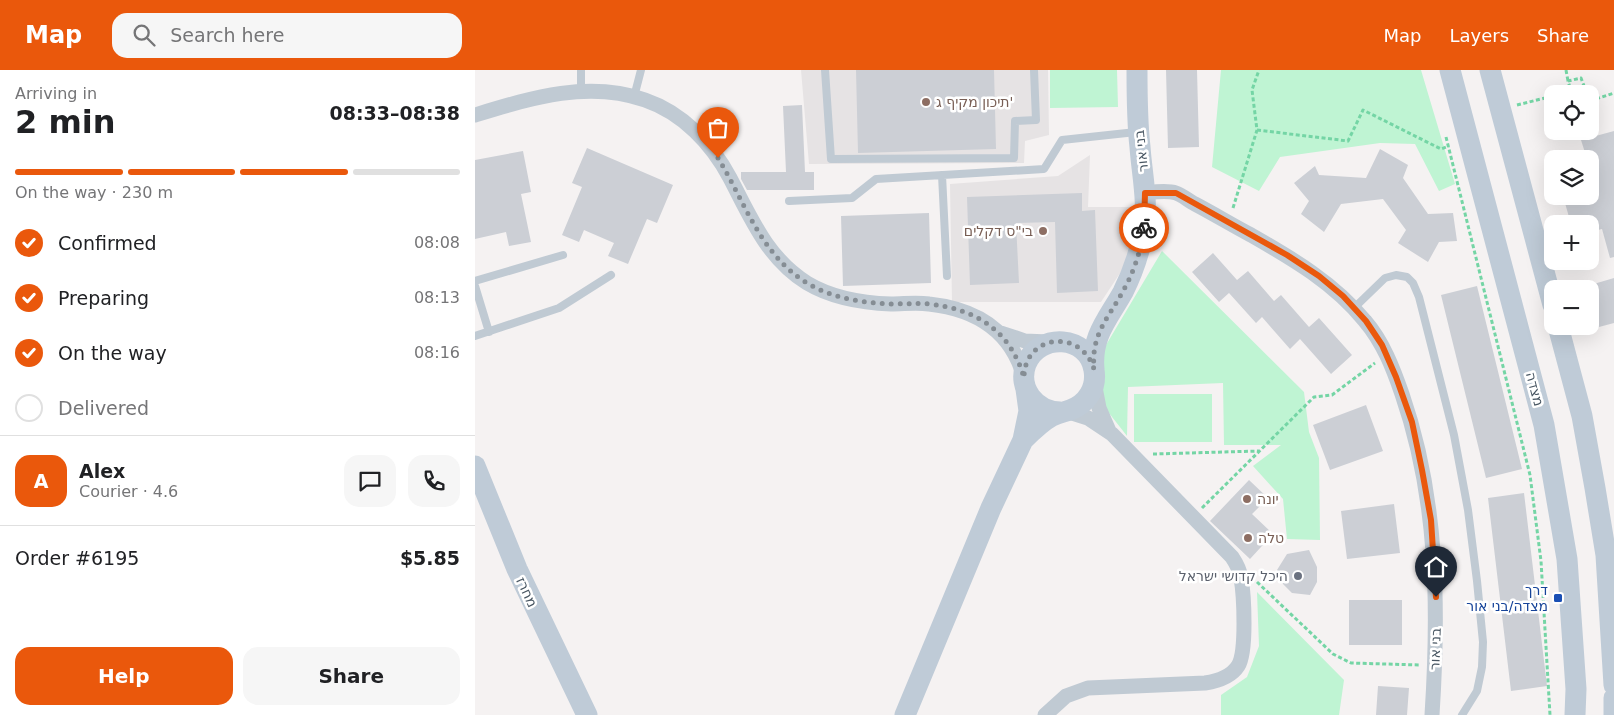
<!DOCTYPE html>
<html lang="en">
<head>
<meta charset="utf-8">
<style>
  :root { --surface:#fff; --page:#f6f6f6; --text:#202124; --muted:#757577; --line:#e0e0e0; --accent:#ea580c }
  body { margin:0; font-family:"DejaVu Sans",Heebo,sans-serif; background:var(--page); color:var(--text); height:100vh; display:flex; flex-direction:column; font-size:19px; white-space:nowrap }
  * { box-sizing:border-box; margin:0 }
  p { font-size:16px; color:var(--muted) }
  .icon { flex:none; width:28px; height:28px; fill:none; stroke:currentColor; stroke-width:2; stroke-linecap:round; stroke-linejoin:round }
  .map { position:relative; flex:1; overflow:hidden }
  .details { display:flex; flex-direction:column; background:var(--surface); width:475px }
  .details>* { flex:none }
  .fabs { position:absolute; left:1069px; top:15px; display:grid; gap:10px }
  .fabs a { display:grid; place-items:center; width:55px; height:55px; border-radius:10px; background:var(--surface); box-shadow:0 5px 20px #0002; font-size:25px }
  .pin { position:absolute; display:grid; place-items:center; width:42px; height:42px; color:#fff; margin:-51px -21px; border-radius:50% 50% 50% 0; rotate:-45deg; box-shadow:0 0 5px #0007 }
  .pin .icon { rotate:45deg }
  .courier { position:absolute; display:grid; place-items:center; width:50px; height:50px; margin:-25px; border:4px solid #ea580c; border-radius:50%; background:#fff; color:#222; box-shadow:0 1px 6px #0007 }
  .overview em { font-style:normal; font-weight:700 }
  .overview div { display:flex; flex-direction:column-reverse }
  .overview { display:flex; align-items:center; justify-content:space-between; height:85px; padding:0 15px }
  h1 { font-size:32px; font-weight:700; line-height:38px }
  .bar { display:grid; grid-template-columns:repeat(4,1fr); gap:8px 5px; align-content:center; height:60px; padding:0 15px }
  .bar i { height:6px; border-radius:4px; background:var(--line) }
  .bar .current { background:var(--accent) }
  .bar p { grid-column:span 4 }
  .line { display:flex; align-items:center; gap:12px; padding:0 15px; border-top:1px solid var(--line) }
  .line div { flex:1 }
  .round { display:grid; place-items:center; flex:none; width:52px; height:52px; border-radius:15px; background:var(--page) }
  ol { padding:0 15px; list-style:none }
  li { display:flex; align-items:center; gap:15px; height:55px }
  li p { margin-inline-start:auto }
  li .icon { padding:5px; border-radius:50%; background:var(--accent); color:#fff; stroke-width:4 }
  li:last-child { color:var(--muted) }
  li i { width:28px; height:28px; border:2px solid var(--line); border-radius:50% }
  .primary-button { display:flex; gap:10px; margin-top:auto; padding:10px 15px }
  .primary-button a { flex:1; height:58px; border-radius:15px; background:var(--accent); color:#fff; font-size:20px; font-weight:700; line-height:58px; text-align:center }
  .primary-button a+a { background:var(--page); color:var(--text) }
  header { display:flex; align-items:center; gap:30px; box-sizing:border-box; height:70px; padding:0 25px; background:var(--accent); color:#fff }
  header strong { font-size:24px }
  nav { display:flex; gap:28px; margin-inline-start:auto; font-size:18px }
  .search { width:350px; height:45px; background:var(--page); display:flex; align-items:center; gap:12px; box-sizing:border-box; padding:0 18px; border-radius:15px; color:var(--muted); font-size:19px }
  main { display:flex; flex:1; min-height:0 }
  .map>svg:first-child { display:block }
</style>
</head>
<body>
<header>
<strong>Map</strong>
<div class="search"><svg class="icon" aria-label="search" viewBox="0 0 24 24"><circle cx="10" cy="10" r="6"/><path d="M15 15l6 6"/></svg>Search here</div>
<nav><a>Map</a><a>Layers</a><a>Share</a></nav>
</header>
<main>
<section class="details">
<div class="overview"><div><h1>2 min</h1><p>Arriving in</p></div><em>08:33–08:38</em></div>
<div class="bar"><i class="current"></i><i class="current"></i><i class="current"></i><i></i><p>On the way · 230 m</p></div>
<ol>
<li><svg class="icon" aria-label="check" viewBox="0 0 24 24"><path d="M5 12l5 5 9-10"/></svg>Confirmed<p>08:08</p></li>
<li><svg class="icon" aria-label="check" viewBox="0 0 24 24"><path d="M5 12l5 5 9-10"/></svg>Preparing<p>08:13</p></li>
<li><svg class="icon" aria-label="check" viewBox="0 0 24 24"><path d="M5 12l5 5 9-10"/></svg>On the way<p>08:16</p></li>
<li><i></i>Delivered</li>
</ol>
<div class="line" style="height:90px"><b class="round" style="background:var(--accent);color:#fff">A</b><div><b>Alex</b><p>Courier · 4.6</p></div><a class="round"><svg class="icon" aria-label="chat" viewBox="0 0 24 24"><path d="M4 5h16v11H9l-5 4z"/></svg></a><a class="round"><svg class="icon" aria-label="phone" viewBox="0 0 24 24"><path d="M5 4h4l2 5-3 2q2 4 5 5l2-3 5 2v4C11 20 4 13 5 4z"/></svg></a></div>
<div class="line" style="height:65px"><div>Order #6195</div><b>$5.85</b></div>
<div class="primary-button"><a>Help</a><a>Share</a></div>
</section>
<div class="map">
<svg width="1139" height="645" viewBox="0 0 1139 645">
  <rect width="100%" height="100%" fill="#f5f2f2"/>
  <path fill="#e6e3e4" d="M 326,0 L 573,0 L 574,65 L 550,71 L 549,93 L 334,94 Z
    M 615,85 L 613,137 L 662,137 L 657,185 L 626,232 L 477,232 L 475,114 L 583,106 Z"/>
  <path fill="#bff4d3" d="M 575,0 L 642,0 L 643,37 L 575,38 Z
    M 746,0 L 946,0 L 980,114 L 964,121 L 940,74 L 905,73 L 805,87 L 784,121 L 737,97 Z
    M 687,181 L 829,322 L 834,362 L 844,388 L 845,470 L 812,469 L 808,429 L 778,396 L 806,375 L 749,375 L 748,313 L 653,317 L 652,366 L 630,338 L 624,312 L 628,280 Z
    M 659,324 L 737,324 L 737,372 L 659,372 Z
    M 782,522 L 869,610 L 864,645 L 746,645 L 746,625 L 772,607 L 784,576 Z"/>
  <path fill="#cccfd5" d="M 381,0 L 519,0 L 521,79 L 383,83 Z
    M 691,0 L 722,0 L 724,77 L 693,78 Z
    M 327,35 L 330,102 L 339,102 L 339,120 L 272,120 L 266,109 L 266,102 L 311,102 L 308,36 Z
    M 1139,61 L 1139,187 L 1135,188 L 1127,159 L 1115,162 L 1115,154 L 1096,154 L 1088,126 L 1115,126 L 1115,89 L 1112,89 L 1106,70 Z
    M 112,78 L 198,115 L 182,153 L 172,149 L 153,194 L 133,186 L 139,173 L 109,160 L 104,172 L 87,165 L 107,117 L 97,113 Z
    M 905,79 L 933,95 L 928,108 L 953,144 L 978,143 L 982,171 L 964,172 L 953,192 L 923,173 L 931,160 L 908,129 L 866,134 L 849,162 L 826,144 L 834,131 L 819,113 L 840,96 L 844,105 L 891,108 Z
    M 48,81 L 56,122 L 46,124 L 56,172 L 34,176 L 31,162 L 0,169 L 0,90 Z
    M 607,123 L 607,141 L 620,140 L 623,221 L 582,223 L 580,152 L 541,153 L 544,213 L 495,215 L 492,127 Z
    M 454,143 L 456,213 L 368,216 L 366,146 Z
    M 738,183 L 762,210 L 773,201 L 799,231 L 806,225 L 834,257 L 844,248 L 877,285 L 856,304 L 825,269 L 815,279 L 787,247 L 781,253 L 754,223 L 744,232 L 717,202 Z
    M 1139,208 L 1139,253 L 1124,257 L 1115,226 L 1115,219 L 1113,219 L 1112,216 Z
    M 1002,216 L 1047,399 L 1011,408 L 966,225 Z
    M 891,335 L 908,381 L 855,400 L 838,355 Z
    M 774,410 L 793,428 L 777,444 L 798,464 L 775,489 L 735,451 Z
    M 1049,423 L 1072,616 L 1036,621 L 1013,428 Z
    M 919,434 L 925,483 L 872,489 L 866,441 Z
    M 834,480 L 842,497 L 842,512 L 835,525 L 817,523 L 808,514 L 802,500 L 812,484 Z
    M 874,530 L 927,530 L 927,575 L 874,575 Z
    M 903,616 L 934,618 L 932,645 L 901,645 Z"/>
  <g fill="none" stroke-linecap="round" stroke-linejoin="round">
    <path stroke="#74d5a5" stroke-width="3" stroke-dasharray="4 2.5" stroke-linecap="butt" d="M 1091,0 L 1093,11
      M 1087,24 L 1096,21 L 1093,11 L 1106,8 L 1112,24
      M 1115,31 L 1139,23
      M 1042,35 L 1078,26
      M 782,60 L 873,71 L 888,40 L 966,79 L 974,76
      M 971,67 L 1055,405 L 1066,491 L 1075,645
      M 758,138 L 782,60 L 777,20 L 784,0
      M 678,384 L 784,381
      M 727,438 L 839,327 L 857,325 L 900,293
      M 782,512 L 858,584 L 876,593 L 945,595"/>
    <path stroke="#c0cad3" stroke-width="8" d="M 106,0 L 106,22
      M 350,0 L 356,89 L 539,88 L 540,51 L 561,50 L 559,0
      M 159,27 L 166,0
      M 467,105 L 472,206
      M 314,131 L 377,128 L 401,109 L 569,99 L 587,70 L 661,62
      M 0,211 L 88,185
      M 0,216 L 14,262
      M 879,238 L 910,208 L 921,205 L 932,207 L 938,213 L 944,227 L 979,365 L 993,440 L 1002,511 L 1008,572 L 1007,597 L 1002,621 L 987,645
      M 0,266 L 84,238 L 136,205"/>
    <path stroke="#c0cad3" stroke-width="15" d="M 0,45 C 56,28 113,10 170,30 C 208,43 237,74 255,108 C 276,148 292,188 332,213 C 357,228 387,233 416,234 C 429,234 441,232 454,234 C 500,239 536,260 549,307
      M 670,123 C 679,122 692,120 701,123 C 707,125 714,131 720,134 C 739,144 757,155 776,165 C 818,189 859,213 890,251 C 908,272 918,298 927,324 C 963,428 964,537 957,645
      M 526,263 L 550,271 L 573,272
      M 619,312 L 624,338 L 634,361
      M 570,645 L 591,626 L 613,618 L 730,613 C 743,611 756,607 763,596 C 772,582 769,525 766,508 C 765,500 761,493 757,487 L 637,364 L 613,348 L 591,341"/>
    <path stroke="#bfcbd7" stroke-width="21" d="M 975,0 L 1069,355 L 1092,489 L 1101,619 L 1100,645
      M 1015,0 L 1078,235
      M 1083,256 L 1107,346 L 1120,418 L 1131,485 L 1139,615
      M 619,299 C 616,266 633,249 648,222 C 657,204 664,184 668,164 C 674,134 667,106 665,77 C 662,51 662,26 662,0
      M 548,370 C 557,361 566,352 577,346 C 584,343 589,342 595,340 C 612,334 622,318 619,300 C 613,265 564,262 551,294 C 542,319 561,341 585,342
      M 0,396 L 42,499 L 112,645
      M 430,645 L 516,438 L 548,370 L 554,341 L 551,319
      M 1139,645 L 1139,628"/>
  </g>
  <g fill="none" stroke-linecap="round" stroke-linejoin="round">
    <path stroke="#858d94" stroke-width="5" stroke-dasharray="0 9" d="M 243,88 C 270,132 285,184 332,213 C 357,228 387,233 416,234 C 429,234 441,233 454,234 C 501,239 536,261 549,308 C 549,264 606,258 619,299 C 616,264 633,249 648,221 C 659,202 666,180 669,158"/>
    <path stroke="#ea580c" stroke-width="6" d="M 669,158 L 670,123 L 701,123 L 812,185 L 844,206 L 868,226 L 891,251 L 907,275 L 921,307 L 937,352 L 947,400 L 956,450 L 961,527"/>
  </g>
  <g fill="#8d6e63" stroke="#fff" stroke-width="2">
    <circle cx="451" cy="32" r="5"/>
    <circle cx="568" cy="161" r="5"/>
    <circle cx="772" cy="429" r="5"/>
    <circle cx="773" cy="468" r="5"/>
  </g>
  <circle fill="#6b7280" stroke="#fff" stroke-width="2" cx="823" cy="506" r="5"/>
  <rect fill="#1a4fb4" stroke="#fff" stroke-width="2" x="1078" y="523" width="10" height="10" rx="2.5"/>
  <g text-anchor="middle" stroke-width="5" stroke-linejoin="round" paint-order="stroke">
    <g font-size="14" fill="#785e54" stroke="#fff" text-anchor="start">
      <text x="461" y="37">תיכון מקיף ג'</text>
      <text x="558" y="166" text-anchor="end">בי"ס דקלים</text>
      <text x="782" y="434">יונה</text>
      <text x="783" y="473">טלה</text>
    </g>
    <g font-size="14" fill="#485662" stroke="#fff">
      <text transform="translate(666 81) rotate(-96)" y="5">בני אור</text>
      <text transform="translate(1060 319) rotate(75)" y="5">מצדה</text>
      <text transform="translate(52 522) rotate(65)" y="5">מחרז</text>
      <text transform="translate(960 579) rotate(-88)" y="5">בני אור</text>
    </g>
    <g font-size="14" fill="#5b616d" stroke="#fff" text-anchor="end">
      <text x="813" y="511">היכל קדושי ישראל</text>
    </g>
    <g font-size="14" fill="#164399" stroke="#fff" text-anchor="end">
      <text x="1073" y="525">דרך<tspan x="1073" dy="16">מצדה/בני אור</tspan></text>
    </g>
  </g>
</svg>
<div class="fabs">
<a><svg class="icon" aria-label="locate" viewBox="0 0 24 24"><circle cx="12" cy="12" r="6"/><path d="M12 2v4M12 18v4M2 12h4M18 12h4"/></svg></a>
<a><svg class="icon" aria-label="layers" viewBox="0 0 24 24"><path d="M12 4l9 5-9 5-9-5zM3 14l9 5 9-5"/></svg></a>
<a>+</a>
<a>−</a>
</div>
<div class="pin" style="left:243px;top:88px;background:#ea580c"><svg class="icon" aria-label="bag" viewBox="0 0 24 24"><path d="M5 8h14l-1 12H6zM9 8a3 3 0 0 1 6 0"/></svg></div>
<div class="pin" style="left:961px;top:527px;background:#1f2937"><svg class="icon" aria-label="home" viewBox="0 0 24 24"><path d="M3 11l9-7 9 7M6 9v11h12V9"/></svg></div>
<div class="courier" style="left:669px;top:158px"><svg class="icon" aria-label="bike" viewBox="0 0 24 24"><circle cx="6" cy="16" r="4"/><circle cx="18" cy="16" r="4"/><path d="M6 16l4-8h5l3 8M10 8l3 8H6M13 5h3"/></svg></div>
</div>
</main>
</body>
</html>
